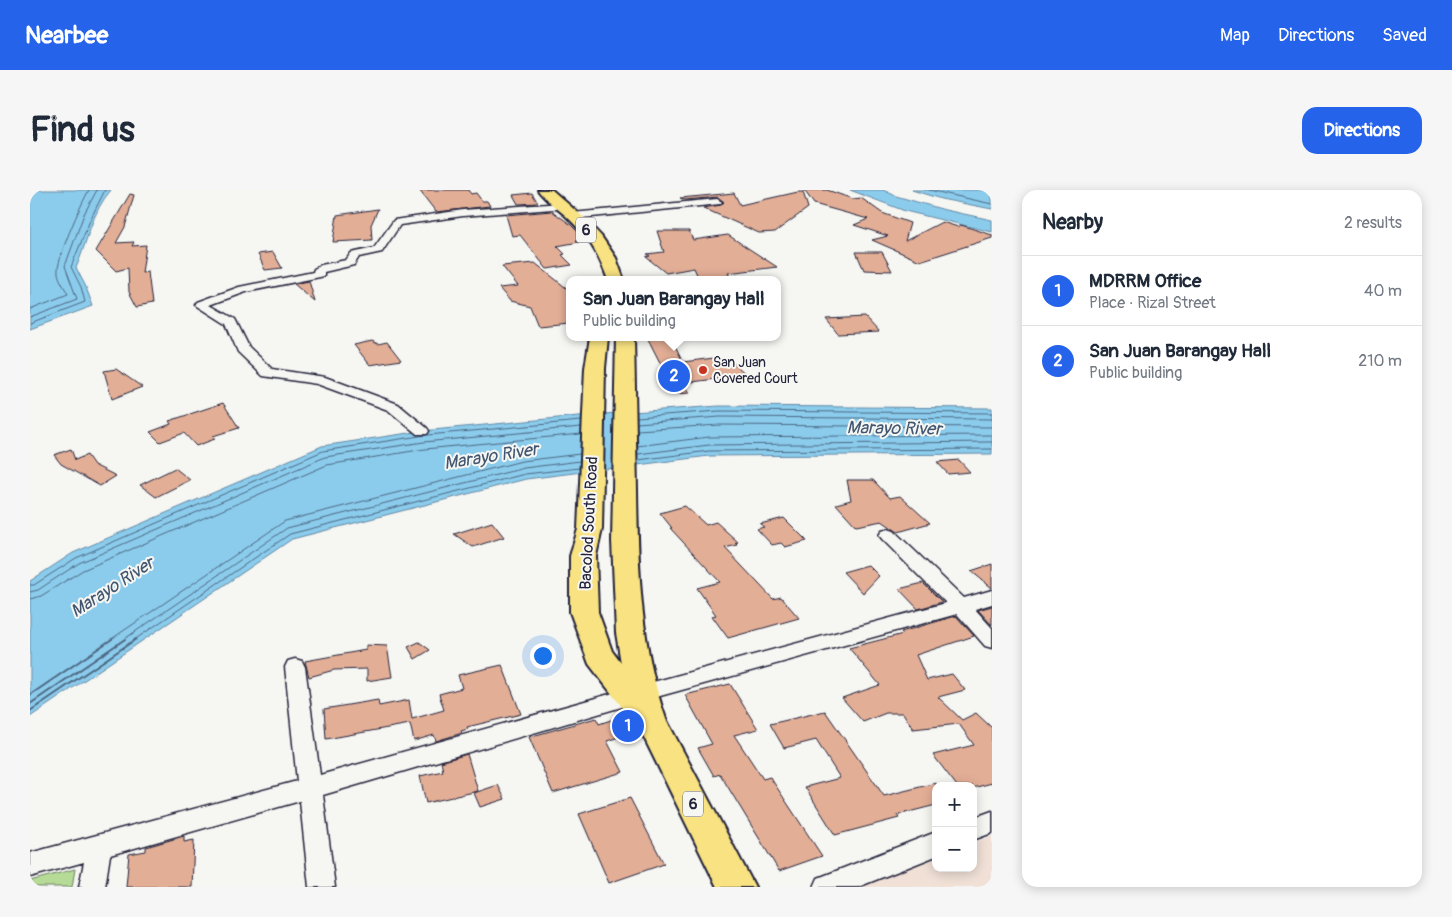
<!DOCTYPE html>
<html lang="en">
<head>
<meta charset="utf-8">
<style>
	body { margin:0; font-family:Pangolin,sans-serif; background:#f6f6f7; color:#1f2937 }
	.controls { position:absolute; right:15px; bottom:15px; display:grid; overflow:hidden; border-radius:10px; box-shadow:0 2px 12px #0003 }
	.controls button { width:45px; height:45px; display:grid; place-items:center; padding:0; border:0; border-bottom:1px solid #e0e1e3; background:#fff; color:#1f2937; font:25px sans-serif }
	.you { position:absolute; left:512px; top:465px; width:18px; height:18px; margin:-12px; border:4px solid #fff; border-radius:50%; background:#1a73e8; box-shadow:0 0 0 8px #1a73e833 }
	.badge { display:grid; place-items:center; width:32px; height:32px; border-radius:50%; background:#2563eb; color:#fff; font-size:16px; font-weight:700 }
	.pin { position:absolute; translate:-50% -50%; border:2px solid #fff; box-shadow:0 1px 5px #0006 }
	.popup { position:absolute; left:536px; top:86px; width:215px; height:65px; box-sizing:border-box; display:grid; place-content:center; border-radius:10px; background:#fff; filter:drop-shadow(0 1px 4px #0005); font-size:16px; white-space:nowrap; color:#747a83 }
	.popup b { font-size:19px; color:#1f2937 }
	.popup::after { content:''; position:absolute; left:50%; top:100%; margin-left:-10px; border:10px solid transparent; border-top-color:#fff }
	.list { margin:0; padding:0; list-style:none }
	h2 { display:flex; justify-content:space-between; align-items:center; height:65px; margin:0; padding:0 20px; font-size:21px }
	h2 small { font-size:16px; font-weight:400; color:#747a83 }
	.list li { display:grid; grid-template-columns:32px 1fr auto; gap:15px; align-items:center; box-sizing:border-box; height:70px; padding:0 20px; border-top:1px solid #e0e1e3 }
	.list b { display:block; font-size:19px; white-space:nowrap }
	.list p { margin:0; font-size:16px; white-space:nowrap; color:#747a83 }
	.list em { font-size:16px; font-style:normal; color:#747a83 }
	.map { position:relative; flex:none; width:962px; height:697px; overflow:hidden; border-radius:15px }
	header { display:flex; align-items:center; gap:30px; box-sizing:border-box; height:70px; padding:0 25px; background:#2563eb; color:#fff }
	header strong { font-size:24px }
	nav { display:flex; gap:28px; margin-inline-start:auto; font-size:18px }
	.intro { display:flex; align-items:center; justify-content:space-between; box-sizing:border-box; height:120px; padding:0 30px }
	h1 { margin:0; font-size:35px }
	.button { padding:12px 22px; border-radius:15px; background:#2563eb; color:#fff; font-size:18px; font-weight:700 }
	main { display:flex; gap:30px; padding:0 30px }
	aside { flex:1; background:#fff; border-radius:15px; box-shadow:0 2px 12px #0003 }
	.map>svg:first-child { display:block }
</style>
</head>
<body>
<header>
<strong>Nearbee</strong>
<nav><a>Map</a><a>Directions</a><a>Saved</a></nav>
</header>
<div class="intro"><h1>Find us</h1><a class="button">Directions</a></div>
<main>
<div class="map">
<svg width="962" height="697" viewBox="0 0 962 697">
	<rect width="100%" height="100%" fill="#f6f6f2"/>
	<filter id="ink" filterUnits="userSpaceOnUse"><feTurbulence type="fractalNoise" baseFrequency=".02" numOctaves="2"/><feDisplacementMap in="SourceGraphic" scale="10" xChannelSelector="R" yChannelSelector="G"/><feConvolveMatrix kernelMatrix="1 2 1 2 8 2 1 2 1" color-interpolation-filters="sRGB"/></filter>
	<g filter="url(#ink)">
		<path fill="#f0e0d6" d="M 962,646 L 962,697 L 829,697 L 906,668 L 906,678 L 943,678 L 943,653 Z"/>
		<path fill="#b6db96" stroke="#6c7e68" d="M 45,679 L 42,697 L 0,697 L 0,691 Z"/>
		<path fill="#8bccec" stroke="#6188a5" d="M 0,0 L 81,0 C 62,21 57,53 46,78 L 55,95 L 63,116 L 0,139 Z
			M 820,0 L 853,0 L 866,6 L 915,20 L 962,30 L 962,42 L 875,21 Z
			M 882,0 L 962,0 L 962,19 L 911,9 Z
			M 689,216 L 962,218 L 962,264 L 679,266 L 496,289 L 262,349 L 0,527 L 0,391 L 43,363 L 292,256 L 392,241 L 559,225 Z"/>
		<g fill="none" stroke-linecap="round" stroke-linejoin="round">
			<path stroke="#4c6682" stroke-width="1" d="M 899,0 L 962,14
				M 0,119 L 38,104 C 35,98 29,90 28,83 C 26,69 51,14 59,0
				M 0,127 L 47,109 L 35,76 L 54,24 L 67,0
				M 0,133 L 55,112 L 51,97 L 41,77 L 61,28 L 75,0
				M 607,227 L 689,221 L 962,223
				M 607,233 L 690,227 L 962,229
				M 607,240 L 690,235 L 962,237
				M 398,245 L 551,231
				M 607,256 L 679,247 L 962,245
				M 608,264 L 679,255 L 962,252
				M 608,270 L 679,261 L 962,259
				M 0,395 L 4,395 L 46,368 L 293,261 L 396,245
				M 0,402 L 8,400 L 49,373 L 295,267 L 394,252 L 551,237
				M 0,409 L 11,406 L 53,380 L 297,275 L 395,259 L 551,244
				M 80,450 L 255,331 L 492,271 L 550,264
				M 93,450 L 257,338 L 494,278 L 550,271
				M 104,450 L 260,344 L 495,284 L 549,278"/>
			<path stroke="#4c6682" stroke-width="2" d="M 0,505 L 82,449
				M 0,514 L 95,449
				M 0,521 L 106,449"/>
		</g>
		<path fill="#e3ae96" stroke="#22223b" d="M 389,0 L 438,0 L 441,4 L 446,3 L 452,11 L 457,11 L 460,16 L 406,22 Z
			M 774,0 L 797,0 L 823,9 L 831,8 L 852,23 L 880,33 L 875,51 L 912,32 L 928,37 L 931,35 L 962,45 L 962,48 L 890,71 L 842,50 L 858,46 L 824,35 L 838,29 L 784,14 Z
			M 768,2 L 773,2 L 778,18 L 745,42 L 729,43 L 673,18 L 691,15 L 694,12 L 688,7 L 655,10 L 650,8 L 704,3 L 710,15 Z
			M 502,3 L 508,13 L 488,14 L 483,5 Z
			M 100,4 L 104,5 L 95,37 L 86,53 L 104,52 L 102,56 L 116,55 L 112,83 L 118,82 L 122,114 L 107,117 L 99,102 L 98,78 L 86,81 L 66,61 Z
			M 348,19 L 341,35 L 342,50 L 303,52 L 307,25 Z
			M 522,21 L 540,34 L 554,48 L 546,50 L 549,52 L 527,56 L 535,64 L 532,65 L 542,75 L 517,79 L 490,45 L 482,46 L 476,25 Z
			M 627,41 L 659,41 L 663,50 L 698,45 L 747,77 L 698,83 L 701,89 L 669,89 L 664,78 L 636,83 L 616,67 L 620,66 L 617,64 L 634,62 Z
			M 243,62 L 252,78 L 235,80 L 228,64 Z
			M 826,62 L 852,62 L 862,81 L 834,80 Z
			M 505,73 L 540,101 L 540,133 L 508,136 L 500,116 L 480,111 L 469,98 L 488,96 L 472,76 Z
			M 279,91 L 285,112 L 264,94 Z
			M 835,127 L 849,142 L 808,144 L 796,129 Z
			M 617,147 L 641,147 L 653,172 L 684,168 L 687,171 L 700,170 L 717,185 L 654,193 L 660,203 L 646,204 Z
			M 342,151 L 348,154 L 357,152 L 371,170 L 340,175 L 324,155 Z
			M 86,179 L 112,197 L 82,209 L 74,181 Z
			M 193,213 L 209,238 L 183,246 L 185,249 L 166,256 L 154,243 L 130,252 L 120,242 L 141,234 L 139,231 Z
			M 41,259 L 45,270 L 57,265 L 64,275 L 86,286 L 70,296 L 31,274 L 24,265 Z
			M 929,270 L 940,282 L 918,284 L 907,272 Z
			M 145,278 L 160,290 L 126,307 L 110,295 Z
			M 817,290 L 843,290 L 860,308 L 870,306 L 900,333 L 868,342 L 852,331 L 826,336 L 806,314 L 821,310 Z
			M 655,316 L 676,335 L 686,332 L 708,352 L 705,353 L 707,355 L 695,358 L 743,409 L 751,407 L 769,428 L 698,448 L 682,426 L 686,425 L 667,398 L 690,392 L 640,338 L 642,338 L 630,323 Z
			M 754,328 L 777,351 L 755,357 L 751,353 L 742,355 L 727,339 L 734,337 L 730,334 Z
			M 462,332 L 474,347 L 443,357 L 424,344 Z
			M 962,374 L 962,398 L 941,381 Z
			M 838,375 L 849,386 L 833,403 L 813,382 Z
			M 893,393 L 912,412 L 888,419 L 869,399 Z
			M 962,416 L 962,435 L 948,420 Z
			M 926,426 L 944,446 L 886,465 L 897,490 L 922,484 L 935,500 L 908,507 L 932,530 L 946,523 L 962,538 L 962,593 L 943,598 L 943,596 L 927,596 L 903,565 L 944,555 L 929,534 L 883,539 L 873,523 L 856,523 L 833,532 L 812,508 L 850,495 L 819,458 L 873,444 L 871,442 Z
			M 389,452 L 400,460 L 385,469 L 378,457 Z
			M 336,455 L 357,456 L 362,487 L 337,491 L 337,479 L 304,480 L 279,487 L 275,471 L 336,460 Z
			M 472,475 L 491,524 L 437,537 L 438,539 L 431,541 L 432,543 L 406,551 L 404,545 L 384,551 L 380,534 L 296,549 L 294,519 L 348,510 L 349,516 L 379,510 L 382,529 L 414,520 L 409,504 L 432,498 L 428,485 Z
			M 700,494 L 728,539 L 704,545 L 733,589 L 740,587 L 792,666 L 749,681 L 690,584 L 684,586 L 668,558 L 682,554 L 655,505 Z
			M 795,521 L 854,606 L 906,593 L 906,615 L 867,625 L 869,628 L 805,645 L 775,597 L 810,588 L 786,550 L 754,558 L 740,534 Z
			M 596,525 L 601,531 L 605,533 L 609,540 L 577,551 L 593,582 L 523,603 L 499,547 L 566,528 L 569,534 Z
			M 437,564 L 448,601 L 396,613 L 390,586 L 413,581 L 411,572 Z
			M 468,595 L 475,609 L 450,617 L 444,603 Z
			M 600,608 L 634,674 L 579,693 L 549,624 Z
			M 154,646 L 154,652 L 164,650 L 162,697 L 96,697 L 99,664 L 116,661 L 116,657 Z"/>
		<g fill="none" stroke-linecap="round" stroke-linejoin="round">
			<g stroke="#22223b" stroke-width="3">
				<path id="minor" d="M 687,9 L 692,12 L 690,14 L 542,29 L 537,26 L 542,23 Z
					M 532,13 L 535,14 L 535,18 L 433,26 L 370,35 L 352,62 L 329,67 L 324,75 L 294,82 L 294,86 L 290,87 L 216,102 L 181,115 L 205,129 L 219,157 L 242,179 L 295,187 L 368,214 L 397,238 L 399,241 L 397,244 L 387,244 L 358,220 L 287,194 L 233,186 L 208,162 L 196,134 L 166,115 L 168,112 L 209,97 L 283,82 L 284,79 L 291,75 L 316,70 L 321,63 L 344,58 L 364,30 L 433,20 Z
					M 858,339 L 864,341 L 934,408 L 962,400 L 962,414 L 945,419 L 962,438 L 962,458 L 955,456 L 927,424 L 612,511 L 293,605 L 305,697 L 279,697 L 270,611 L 80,665 L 75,697 L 49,697 L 54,672 L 0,687 L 0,663 L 267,591 L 255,477 L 258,471 L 265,469 L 272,471 L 275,477 L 290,585 L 612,495 L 916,413 L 852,349 L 849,345 L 852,341 Z
					M 962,621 L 962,643 L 943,650 L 943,628 Z
					M 906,642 L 906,666 L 828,697 L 784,697 L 788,688 Z"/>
			</g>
			<g stroke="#22223b" stroke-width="4">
				<path id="highway" d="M 508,0 L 522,0 L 554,28 L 571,46 L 586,68 L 594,90 L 578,90 C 567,60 559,48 536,26 C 527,18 515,10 508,0 Z
					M 560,147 L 578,147 L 575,178 L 572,339 L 566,366 L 568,422 L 582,461 L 591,473 L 586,443 L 582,351 L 586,147 L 604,147 C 605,198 606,249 607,300 C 608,377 610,455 636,529 L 725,697 L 687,697 L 606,531 L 602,530 L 559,474 L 540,422 L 540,366 L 548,339 L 555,178 Z"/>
			</g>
			<use href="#minor" fill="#f6f6f2" fill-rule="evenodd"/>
			<use href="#highway" fill="#f8e281" fill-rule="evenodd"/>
		</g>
	</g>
	<circle fill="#c8321e" stroke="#f6f6f2" stroke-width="2" cx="673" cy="180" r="5"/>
	<g text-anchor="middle" stroke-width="4" stroke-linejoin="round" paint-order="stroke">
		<g font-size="14" fill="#22223b" stroke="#f6f6f2" text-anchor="start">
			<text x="683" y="177">San Juan<tspan x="683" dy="16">Covered Court</tspan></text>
		</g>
		<g fill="#f6f6f2" stroke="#626272" stroke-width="1">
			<rect x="546" y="27.5" width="20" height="25" rx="4"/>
			<rect x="653" y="601.5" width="20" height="25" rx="4"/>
		</g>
		<g font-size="15" font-weight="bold" fill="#22223b">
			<text x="556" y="45">6</text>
			<text x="663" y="619">6</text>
		</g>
		<g font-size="16" fill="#22223b" stroke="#f6f6f2">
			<text transform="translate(558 333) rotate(-87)" y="6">Bacolod South Road</text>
		</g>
		<g font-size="18" font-style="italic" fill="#425570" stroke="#f6f6f2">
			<text transform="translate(864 238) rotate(1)" y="6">Marayo River</text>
			<text transform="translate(461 266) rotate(-9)" y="6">Marayo River</text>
			<text transform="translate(82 397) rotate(-33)" y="6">Marayo River</text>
		</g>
	</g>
</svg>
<div class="controls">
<button>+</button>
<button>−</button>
</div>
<div class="you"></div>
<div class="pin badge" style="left:598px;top:536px">1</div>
<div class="pin badge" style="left:644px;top:186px">2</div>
<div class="popup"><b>San Juan Barangay Hall</b>Public building</div>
</div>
<aside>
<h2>Nearby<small>2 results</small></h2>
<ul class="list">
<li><span class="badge">1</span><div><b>MDRRM Office</b><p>Place · Rizal Street</p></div><em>40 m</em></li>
<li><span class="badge">2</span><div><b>San Juan Barangay Hall</b><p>Public building</p></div><em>210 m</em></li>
</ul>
</aside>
</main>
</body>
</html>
